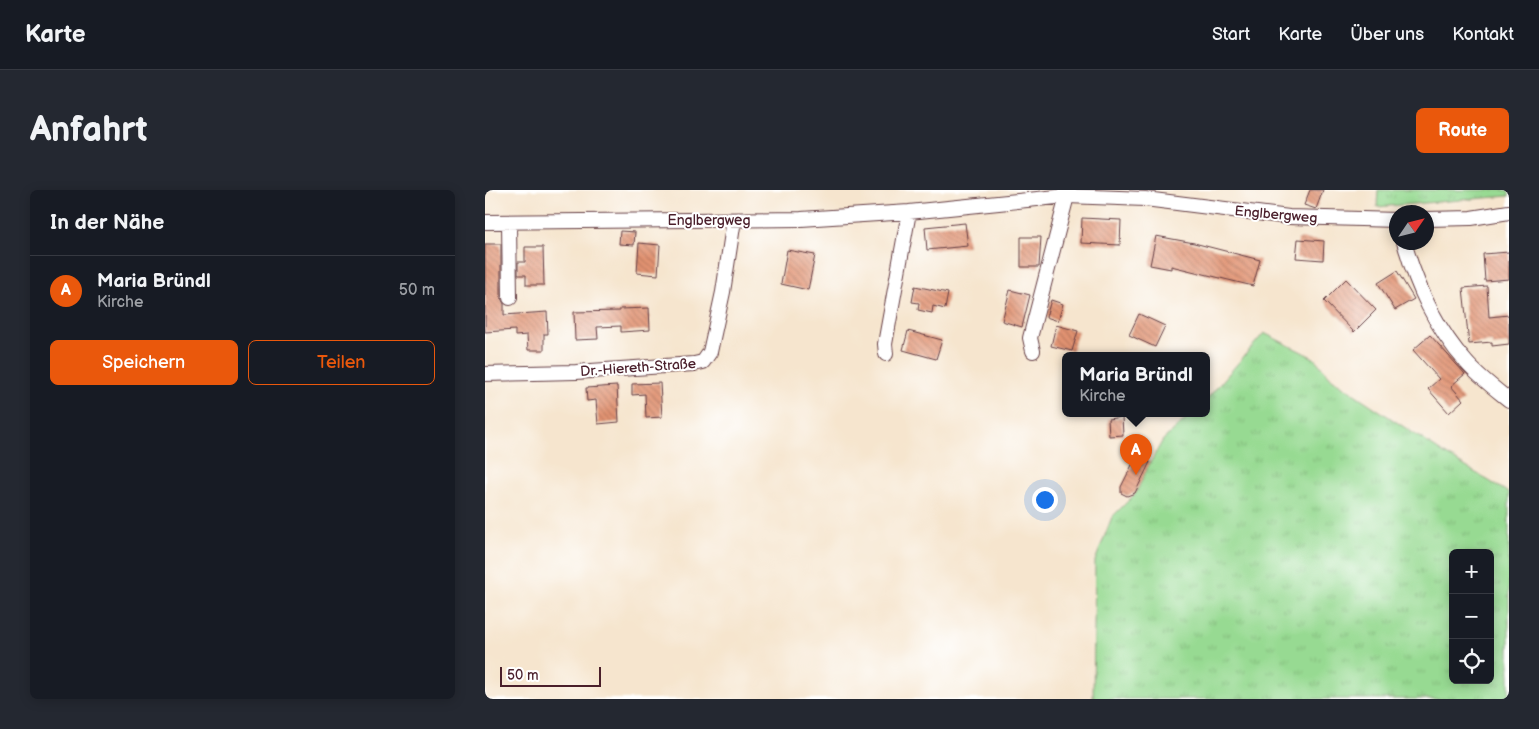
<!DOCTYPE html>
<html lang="de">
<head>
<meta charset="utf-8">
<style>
	body { margin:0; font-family:"Balsamiq Sans",sans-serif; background:#242831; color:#f1f3f6 }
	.controls { position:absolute; right:15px; bottom:15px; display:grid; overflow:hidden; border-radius:8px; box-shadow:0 2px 12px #0003 }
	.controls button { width:45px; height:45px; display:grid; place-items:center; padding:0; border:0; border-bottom:1px solid #363941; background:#171b24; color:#f1f3f6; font:25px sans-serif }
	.compass { position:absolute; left:904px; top:15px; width:45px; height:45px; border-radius:50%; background:#171b24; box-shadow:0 2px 12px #0003; rotate:55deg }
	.scale { position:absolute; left:15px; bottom:12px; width:101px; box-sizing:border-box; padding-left:5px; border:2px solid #4a1f2b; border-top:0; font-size:14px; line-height:18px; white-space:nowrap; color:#4a1f2b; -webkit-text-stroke:4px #fff; paint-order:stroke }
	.you { position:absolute; left:559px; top:309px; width:18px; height:18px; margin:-12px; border:4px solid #fff; border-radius:50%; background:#1a73e8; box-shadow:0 0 0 8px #1a73e833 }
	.badge { display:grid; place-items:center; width:32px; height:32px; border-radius:50%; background:#ea580c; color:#fff; font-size:16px; font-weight:700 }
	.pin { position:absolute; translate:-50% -41px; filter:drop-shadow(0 1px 2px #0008) }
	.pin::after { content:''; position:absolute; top:26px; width:18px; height:15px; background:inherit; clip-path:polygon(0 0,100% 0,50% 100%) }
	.popup { position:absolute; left:577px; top:162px; width:148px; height:65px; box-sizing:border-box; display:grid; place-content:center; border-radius:8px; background:#171b24; filter:drop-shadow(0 1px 4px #0005); font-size:16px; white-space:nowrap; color:#9ea1a6 }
	.popup b { font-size:19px; color:#f1f3f6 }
	.popup::after { content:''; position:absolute; left:50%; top:100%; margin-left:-10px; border:10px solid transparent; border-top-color:#171b24 }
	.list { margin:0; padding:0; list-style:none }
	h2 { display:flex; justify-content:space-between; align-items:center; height:65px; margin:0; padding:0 20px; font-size:21px }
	h2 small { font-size:16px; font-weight:400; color:#9ea1a6 }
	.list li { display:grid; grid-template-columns:32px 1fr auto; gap:15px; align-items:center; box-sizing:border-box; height:70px; padding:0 20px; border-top:1px solid #363941 }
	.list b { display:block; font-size:19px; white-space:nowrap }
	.list p { margin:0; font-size:16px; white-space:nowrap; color:#9ea1a6 }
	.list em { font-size:16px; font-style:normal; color:#9ea1a6 }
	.actions { display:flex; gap:10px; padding:15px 20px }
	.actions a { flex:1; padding:11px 0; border:1px solid #ea580c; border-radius:8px; text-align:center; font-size:18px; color:#ea580c }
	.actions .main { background:#ea580c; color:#fff }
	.icon { flex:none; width:28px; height:28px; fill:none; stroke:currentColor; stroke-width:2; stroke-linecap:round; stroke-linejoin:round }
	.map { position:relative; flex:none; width:1024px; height:509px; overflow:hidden; border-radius:8px }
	header { display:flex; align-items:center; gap:30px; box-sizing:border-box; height:70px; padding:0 25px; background:#171b24; border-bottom:1px solid #363941 }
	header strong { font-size:24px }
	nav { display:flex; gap:28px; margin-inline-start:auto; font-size:18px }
	.intro { display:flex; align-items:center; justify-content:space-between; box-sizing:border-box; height:120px; padding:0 30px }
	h1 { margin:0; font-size:35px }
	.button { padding:12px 22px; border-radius:8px; background:#ea580c; color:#fff; font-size:18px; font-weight:700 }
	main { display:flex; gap:30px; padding:0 30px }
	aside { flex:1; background:#171b24; border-radius:8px; box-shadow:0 2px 12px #0003 }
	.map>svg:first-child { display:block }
</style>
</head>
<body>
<header>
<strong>Karte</strong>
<nav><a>Start</a><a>Karte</a><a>Über uns</a><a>Kontakt</a></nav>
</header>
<div class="intro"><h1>Anfahrt</h1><a class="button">Route</a></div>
<main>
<aside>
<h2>In der Nähe<small></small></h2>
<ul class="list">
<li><span class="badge">A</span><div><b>Maria Bründl</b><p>Kirche</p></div><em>50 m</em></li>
</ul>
<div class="actions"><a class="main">Speichern</a><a>Teilen</a></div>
</aside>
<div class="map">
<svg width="1024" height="509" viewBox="0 0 1024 509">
	<defs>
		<pattern id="grass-tufts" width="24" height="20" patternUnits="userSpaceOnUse" patternTransform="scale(1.25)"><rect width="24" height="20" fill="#97da92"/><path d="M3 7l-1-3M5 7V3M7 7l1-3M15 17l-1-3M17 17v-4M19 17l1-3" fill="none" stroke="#84bb7e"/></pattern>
		<pattern id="building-back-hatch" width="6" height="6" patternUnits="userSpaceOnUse" patternTransform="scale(1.25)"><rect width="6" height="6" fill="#e19271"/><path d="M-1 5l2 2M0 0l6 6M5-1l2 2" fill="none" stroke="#b8775d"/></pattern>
	</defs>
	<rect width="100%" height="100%" fill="#fff"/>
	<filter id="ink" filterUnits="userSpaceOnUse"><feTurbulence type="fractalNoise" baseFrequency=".02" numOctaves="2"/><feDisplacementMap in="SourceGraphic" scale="10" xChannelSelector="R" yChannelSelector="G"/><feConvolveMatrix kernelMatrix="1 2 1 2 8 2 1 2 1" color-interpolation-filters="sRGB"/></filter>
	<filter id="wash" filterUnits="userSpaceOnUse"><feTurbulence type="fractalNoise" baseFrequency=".0096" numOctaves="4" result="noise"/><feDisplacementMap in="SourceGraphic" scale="20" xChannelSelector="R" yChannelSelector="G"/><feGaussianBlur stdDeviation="1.12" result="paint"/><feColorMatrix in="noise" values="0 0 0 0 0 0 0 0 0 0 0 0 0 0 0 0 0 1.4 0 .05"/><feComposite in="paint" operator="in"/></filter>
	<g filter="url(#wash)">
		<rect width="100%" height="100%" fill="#f6e5ce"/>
		<path fill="url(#grass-tufts)" stroke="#707c5e" fill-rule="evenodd" d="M 893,0 L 1024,0 L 1024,6 L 892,17 Z
			M 779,143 L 829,168 L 847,189 L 958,263 L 1024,303 L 1024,509 L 608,509 L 610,371 L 627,327 L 651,303 L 665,273 L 678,250 L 706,224 L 721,224 L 721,210 ZM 968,363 L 1005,363 L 1005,490 L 968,490 Z"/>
		<g id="blocks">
			<path fill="url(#building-back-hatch)" d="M 825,0 L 838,0 L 831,19 L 819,15 Z
				M 597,28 L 636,30 L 635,55 L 596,53 Z
				M 480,33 L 483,56 L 442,60 L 440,37 Z
				M 135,41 L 150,42 L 149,55 L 134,54 Z
				M 671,46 L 709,53 L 775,70 L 768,96 L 686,76 L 686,79 L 665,75 Z
				M 536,47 L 556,47 L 554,77 L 536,77 Z
				M 813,49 L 839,51 L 838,70 L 811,68 Z
				M 154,53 L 175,55 L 173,85 L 152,83 Z
				M 0,54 L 16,54 L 16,108 L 19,114 L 19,125 L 62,122 L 63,144 L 59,144 L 59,160 L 43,160 L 42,145 L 30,146 L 30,140 L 0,142 Z
				M 40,57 L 58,57 L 59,95 L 41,95 L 41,85 L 33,85 L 33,72 L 40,72 Z
				M 302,60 L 330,65 L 323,100 L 296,94 Z
				M 1024,62 L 1024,89 L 1000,91 L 998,64 Z
				M 912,81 L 929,109 L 910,120 L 893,93 Z
				M 861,89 L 891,120 L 869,142 L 839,111 Z
				M 430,96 L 463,103 L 460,119 L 448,116 L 447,123 L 433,120 L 434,113 L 427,112 Z
				M 1002,96 L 1004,127 L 1024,125 L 1024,154 L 1007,156 L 1007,152 L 984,154 L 978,98 Z
				M 525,100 L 545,105 L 537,137 L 517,131 Z
				M 566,110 L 578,114 L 573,131 L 561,127 Z
				M 164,118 L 165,140 L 136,142 L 136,136 L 112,137 L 113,149 L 90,150 L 89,122 L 135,121 L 135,119 Z
				M 654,124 L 680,136 L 670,157 L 644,145 Z
				M 571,135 L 593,141 L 587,161 L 566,156 Z
				M 423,141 L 457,150 L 451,169 L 418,160 Z
				M 945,145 L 980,184 L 966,196 L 978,210 L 964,223 L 943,199 L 954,189 L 928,160 Z
				M 175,193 L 177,227 L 161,228 L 160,204 L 147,205 L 147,194 Z
				M 132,196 L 134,232 L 113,234 L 111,210 L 102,211 L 101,198 Z
				M 637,227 L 638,245 L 624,246 L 623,229 Z
				M 652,265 L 665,272 L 650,303 L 642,306 L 636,303 L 636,297 Z"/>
		</g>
	</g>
	<g filter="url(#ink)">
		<use href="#blocks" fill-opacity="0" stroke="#643d43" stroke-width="1"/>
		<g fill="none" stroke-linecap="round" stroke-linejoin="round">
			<g stroke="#643d43" stroke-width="16">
				<path id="minor" d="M 942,29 L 986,28 L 1024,22
					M 0,32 L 316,29 L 424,22 L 582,6 L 660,9 L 804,27 L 912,30
					M 24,32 L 25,108
					M 919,52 C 932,97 950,137 981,172 C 993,186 1009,198 1024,210
					M 548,161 L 545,148 L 582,6
					M 401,164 L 400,154 L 424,22
					M 0,184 L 91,182 L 209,174 L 218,172 L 225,162 L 238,102 L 249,30"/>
			</g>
			<use href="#minor" stroke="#fff" stroke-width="14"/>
		</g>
	</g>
	<g text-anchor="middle" stroke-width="4" stroke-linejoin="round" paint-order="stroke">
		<g font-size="14" fill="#4a1f2b" stroke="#fff">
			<text transform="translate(791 24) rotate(5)" y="5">Englbergweg</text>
			<text x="224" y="35">Englbergweg</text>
			<text transform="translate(153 177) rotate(-4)" y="5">Dr.-Hiereth-Straße</text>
		</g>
	</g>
</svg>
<div class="controls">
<button>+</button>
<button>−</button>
<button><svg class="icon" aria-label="locate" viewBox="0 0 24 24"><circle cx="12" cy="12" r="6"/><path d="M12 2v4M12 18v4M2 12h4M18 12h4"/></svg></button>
</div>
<svg class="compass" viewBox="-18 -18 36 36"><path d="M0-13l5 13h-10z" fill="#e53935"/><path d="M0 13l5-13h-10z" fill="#9ea1a6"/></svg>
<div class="scale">50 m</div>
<div class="you"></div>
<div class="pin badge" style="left:651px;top:285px">A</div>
<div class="popup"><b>Maria Bründl</b>Kirche</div>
</div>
</main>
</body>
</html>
